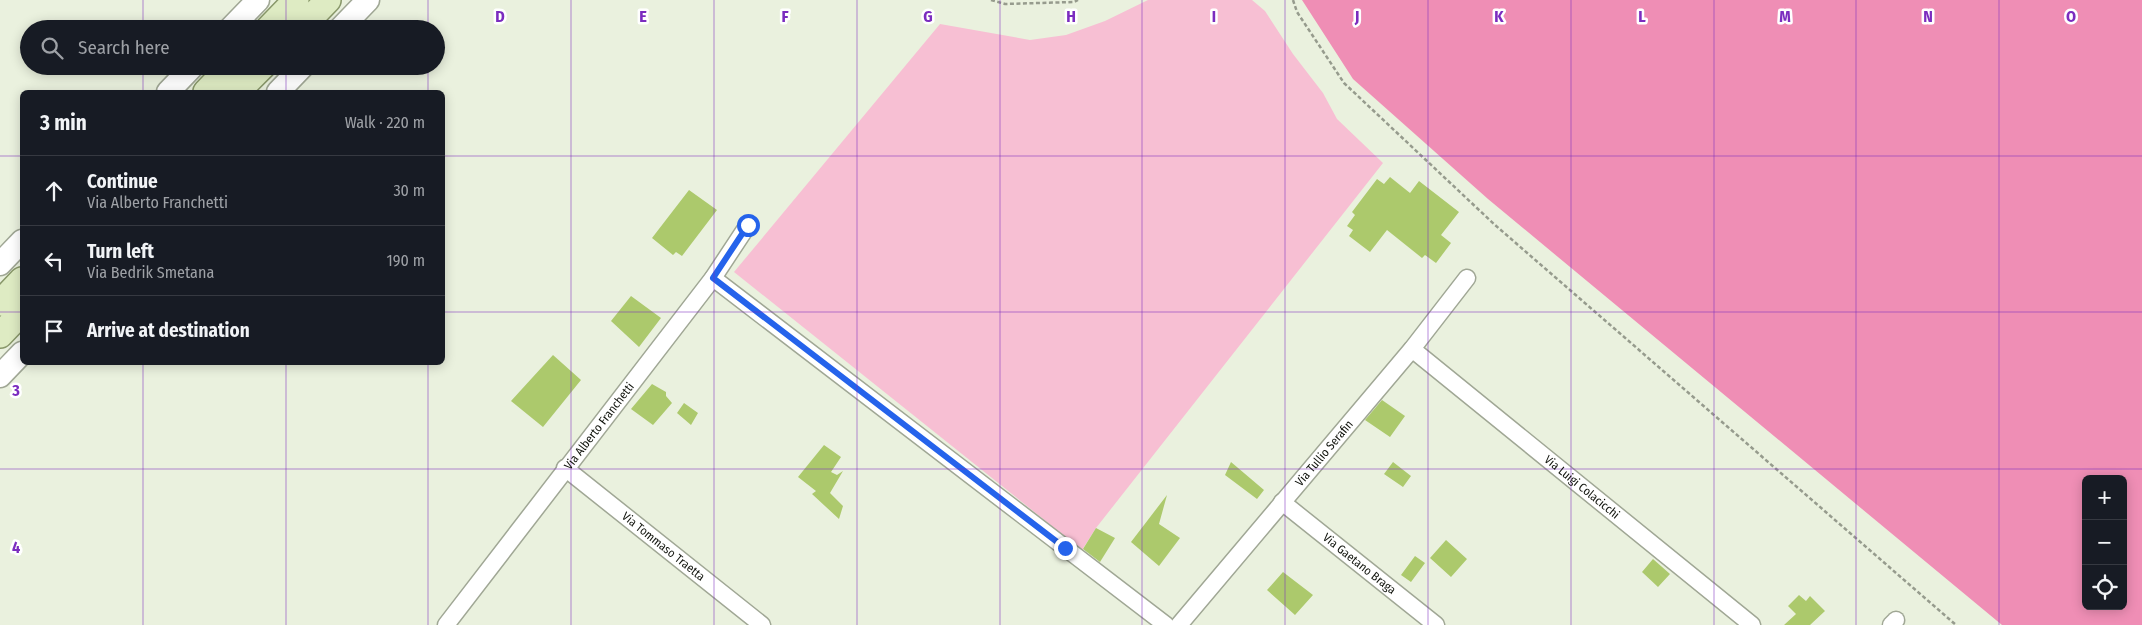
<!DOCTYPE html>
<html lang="en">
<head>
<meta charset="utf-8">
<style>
	body { margin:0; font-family:"Fira Sans Condensed",sans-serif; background:#242831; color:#f1f3f6 }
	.controls { position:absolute; right:15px; bottom:15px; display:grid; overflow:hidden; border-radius:8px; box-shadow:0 2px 12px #0003 }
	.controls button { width:45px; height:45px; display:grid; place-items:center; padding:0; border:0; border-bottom:1px solid #363941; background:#171b24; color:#f1f3f6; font:25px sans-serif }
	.stop { position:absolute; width:15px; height:15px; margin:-11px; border:4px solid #2563eb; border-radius:50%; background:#fff }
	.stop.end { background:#2563eb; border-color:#fff; box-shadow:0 1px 5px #0008 }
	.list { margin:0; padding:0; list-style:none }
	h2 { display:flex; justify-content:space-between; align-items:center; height:65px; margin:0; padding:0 20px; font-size:21px }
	h2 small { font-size:16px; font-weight:400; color:#9ea1a6 }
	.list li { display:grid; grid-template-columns:32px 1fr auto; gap:15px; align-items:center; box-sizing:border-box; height:70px; padding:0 20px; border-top:1px solid #363941 }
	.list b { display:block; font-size:19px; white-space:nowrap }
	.list p { margin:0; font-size:16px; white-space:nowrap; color:#9ea1a6 }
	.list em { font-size:16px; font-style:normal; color:#9ea1a6 }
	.icon { flex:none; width:28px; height:28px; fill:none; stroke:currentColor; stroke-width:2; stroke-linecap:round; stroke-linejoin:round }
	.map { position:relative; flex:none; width:2142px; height:625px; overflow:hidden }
	.search { position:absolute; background:#171b24; box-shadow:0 2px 12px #0003; left:20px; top:20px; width:425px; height:55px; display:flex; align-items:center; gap:12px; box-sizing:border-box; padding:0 18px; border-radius:28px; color:#9ea1a6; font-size:19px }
	.panel { position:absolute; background:#171b24; box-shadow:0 2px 12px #0003; left:20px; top:90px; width:425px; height:275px; border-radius:8px }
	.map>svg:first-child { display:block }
</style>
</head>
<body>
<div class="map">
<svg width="2142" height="625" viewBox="0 0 2142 625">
	<rect width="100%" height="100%" fill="#eaf1de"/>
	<path fill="#f7bfd3" d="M 1148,0 L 1252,0 L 1265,11 L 1293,54 L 1323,93 L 1337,119 L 1383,163 L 1096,528 L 1082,550 L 734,272 L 940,24 L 1030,40 L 1066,35 L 1105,21 Z"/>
	<path fill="#ef8eb5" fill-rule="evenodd" d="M 1302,0 L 2142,0 L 2142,625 L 2002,625 L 1488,199 L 1353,79 ZM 2086,479 L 2123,479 L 2123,606 L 2086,606 Z"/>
	<path fill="#acc96c" d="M 1390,177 L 1410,193 L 1419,181 L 1459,212 L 1441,235 L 1451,243 L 1436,263 L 1425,255 L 1422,258 L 1387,230 L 1370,252 L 1349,236 L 1353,230 L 1347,226 L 1355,215 L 1352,212 L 1377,179 L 1384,184 Z
		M 689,190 L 717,210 L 682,256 L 676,252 L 673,255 L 652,238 Z
		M 631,296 L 661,318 L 639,347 L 611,321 Z
		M 553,355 L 581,380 L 543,427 L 511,401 Z
		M 652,384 L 666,392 L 666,396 L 672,403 L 653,425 L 631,409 Z
		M 1382,400 L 1405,416 L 1390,437 L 1365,420 Z
		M 684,403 L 698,413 L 691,425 L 677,413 Z
		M 824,445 L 841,457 L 831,472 L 837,475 L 843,471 L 830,493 L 843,506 L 839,519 L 812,494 L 816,491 L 798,477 Z
		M 1231,462 L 1264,490 L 1257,499 L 1225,475 Z
		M 1393,462 L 1411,476 L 1403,487 L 1384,474 Z
		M 1167,495 L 1159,524 L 1180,538 L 1159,566 L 1131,542 Z
		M 1096,528 L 1115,538 L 1100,562 L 1083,549 Z
		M 1446,540 L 1467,559 L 1451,577 L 1430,558 Z
		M 1415,556 L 1425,563 L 1411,582 L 1401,575 Z
		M 1653,559 L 1670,574 L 1658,587 L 1642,572 Z
		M 1283,572 L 1313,595 L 1295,615 L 1267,590 Z
		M 1799,595 L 1806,601 L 1810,596 L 1825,611 L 1810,625 L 1784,625 L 1796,614 L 1788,606 Z"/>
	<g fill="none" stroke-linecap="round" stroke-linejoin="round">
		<g stroke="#a0a795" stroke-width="19">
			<g id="street">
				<path d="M 713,278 L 1166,625"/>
				<path id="s1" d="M 1412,349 L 1752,625"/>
				<path id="s2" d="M 565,468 L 762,625"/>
				<path id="s3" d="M 1282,502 L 1436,625"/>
				<path id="s4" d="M 446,625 L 713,278 L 748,225"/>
				<path id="s5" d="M 1179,625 L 1412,349 L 1467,278"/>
				<path d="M 1891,625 L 1896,620"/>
			</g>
		</g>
		<g stroke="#a0a795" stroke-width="25">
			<path id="secondary" d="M 230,29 L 258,0
				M 340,29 L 368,0
				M 168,92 L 193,66
				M 278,92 L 303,66
				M 0,264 L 22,241
				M 0,376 L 22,353"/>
		</g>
		<g stroke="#889769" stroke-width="28">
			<path id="primary" d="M 268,29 L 296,0
				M 300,29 L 328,0
				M 206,92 L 231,66
				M 237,92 L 263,66
				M 0,303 L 22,280
				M 0,335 L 22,312"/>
		</g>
		<path stroke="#969b8d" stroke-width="2.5" stroke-dasharray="4 2.5" stroke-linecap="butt" d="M 991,0 L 1005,4 L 1074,2 L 1078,0
			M 1293,0 L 1297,12 L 1344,83 L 1495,225 L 1956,625"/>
		<use href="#street" stroke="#fff" stroke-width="16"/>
		<use href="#secondary" stroke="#fff" stroke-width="22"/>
		<use href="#primary" stroke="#deebc3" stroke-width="25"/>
	</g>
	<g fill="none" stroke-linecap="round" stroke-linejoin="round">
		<path stroke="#2563eb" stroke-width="6" d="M 748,225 L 713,278 L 1065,548"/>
	</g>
	<path fill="none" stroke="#7b2cbf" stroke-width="1" stroke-opacity="0.55" d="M 143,0 L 143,29M 286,0 L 286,29M 428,0 L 428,29M 571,0 L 571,625M 714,0 L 714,625M 857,0 L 857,625M 1000,0 L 1000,625M 1142,0 L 1142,625M 1285,0 L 1285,625M 1428,0 L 1428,625M 1571,0 L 1571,625M 1714,0 L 1714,625M 1856,0 L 1856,625M 1999,0 L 1999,625M 143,66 L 143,92M 286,66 L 286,92M 428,66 L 428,92M 0,156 L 22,156M 442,156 L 2142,156M 0,312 L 22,312M 442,312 L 2142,312M 143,362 L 143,625M 286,362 L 286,625M 428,362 L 428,625M 0,469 L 2142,469"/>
	<g text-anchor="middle" stroke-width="5" stroke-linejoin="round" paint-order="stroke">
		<g font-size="12" fill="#10130c" stroke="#fff">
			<text dy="4" stroke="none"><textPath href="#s4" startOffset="251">Via Alberto Franchetti</textPath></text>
			<text dy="4" stroke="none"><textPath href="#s5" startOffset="225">Via Tullio Serafin</textPath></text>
			<text dy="4" stroke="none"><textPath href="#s1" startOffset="219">Via Luigi Colacicchi</textPath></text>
			<text dy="4" stroke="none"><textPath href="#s2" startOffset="126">Via Tommaso Traetta</textPath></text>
			<text dy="4" stroke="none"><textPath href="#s3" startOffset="99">Via Gaetano Braga</textPath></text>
		</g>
	</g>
	<g font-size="16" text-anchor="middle" font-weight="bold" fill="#7b2cbf" stroke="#fff" stroke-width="5" stroke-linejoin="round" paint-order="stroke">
		<text x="500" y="22">D</text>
		<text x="643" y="22">E</text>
		<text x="785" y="22">F</text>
		<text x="928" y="22">G</text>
		<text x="1071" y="22">H</text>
		<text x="1214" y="22">I</text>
		<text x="1357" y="22">J</text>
		<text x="1499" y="22">K</text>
		<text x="1642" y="22">L</text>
		<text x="1785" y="22">M</text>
		<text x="1928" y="22">N</text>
		<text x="2071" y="22">O</text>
		<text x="16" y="396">3</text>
		<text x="16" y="553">4</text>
	</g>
</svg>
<div class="controls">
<button>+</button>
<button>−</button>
<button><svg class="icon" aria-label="locate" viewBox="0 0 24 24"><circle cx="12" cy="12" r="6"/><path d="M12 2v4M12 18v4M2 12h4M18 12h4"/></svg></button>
</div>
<div class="stop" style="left:748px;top:225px"></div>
<div class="stop end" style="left:1065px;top:548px"></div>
<div class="search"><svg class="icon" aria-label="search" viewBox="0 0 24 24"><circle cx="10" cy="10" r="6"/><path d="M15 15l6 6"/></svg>Search here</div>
<section class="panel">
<h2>3 min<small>Walk · 220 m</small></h2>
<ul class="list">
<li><svg class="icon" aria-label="ahead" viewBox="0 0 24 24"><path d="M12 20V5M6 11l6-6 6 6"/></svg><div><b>Continue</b><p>Via Alberto Franchetti</p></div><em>30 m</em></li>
<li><svg class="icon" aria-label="left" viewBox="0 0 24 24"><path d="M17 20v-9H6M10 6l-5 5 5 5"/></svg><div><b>Turn left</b><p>Via Bedrik Smetana</p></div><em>190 m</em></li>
<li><svg class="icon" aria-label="arrive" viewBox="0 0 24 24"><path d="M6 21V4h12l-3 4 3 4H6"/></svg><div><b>Arrive at destination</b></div></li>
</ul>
</section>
</div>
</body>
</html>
